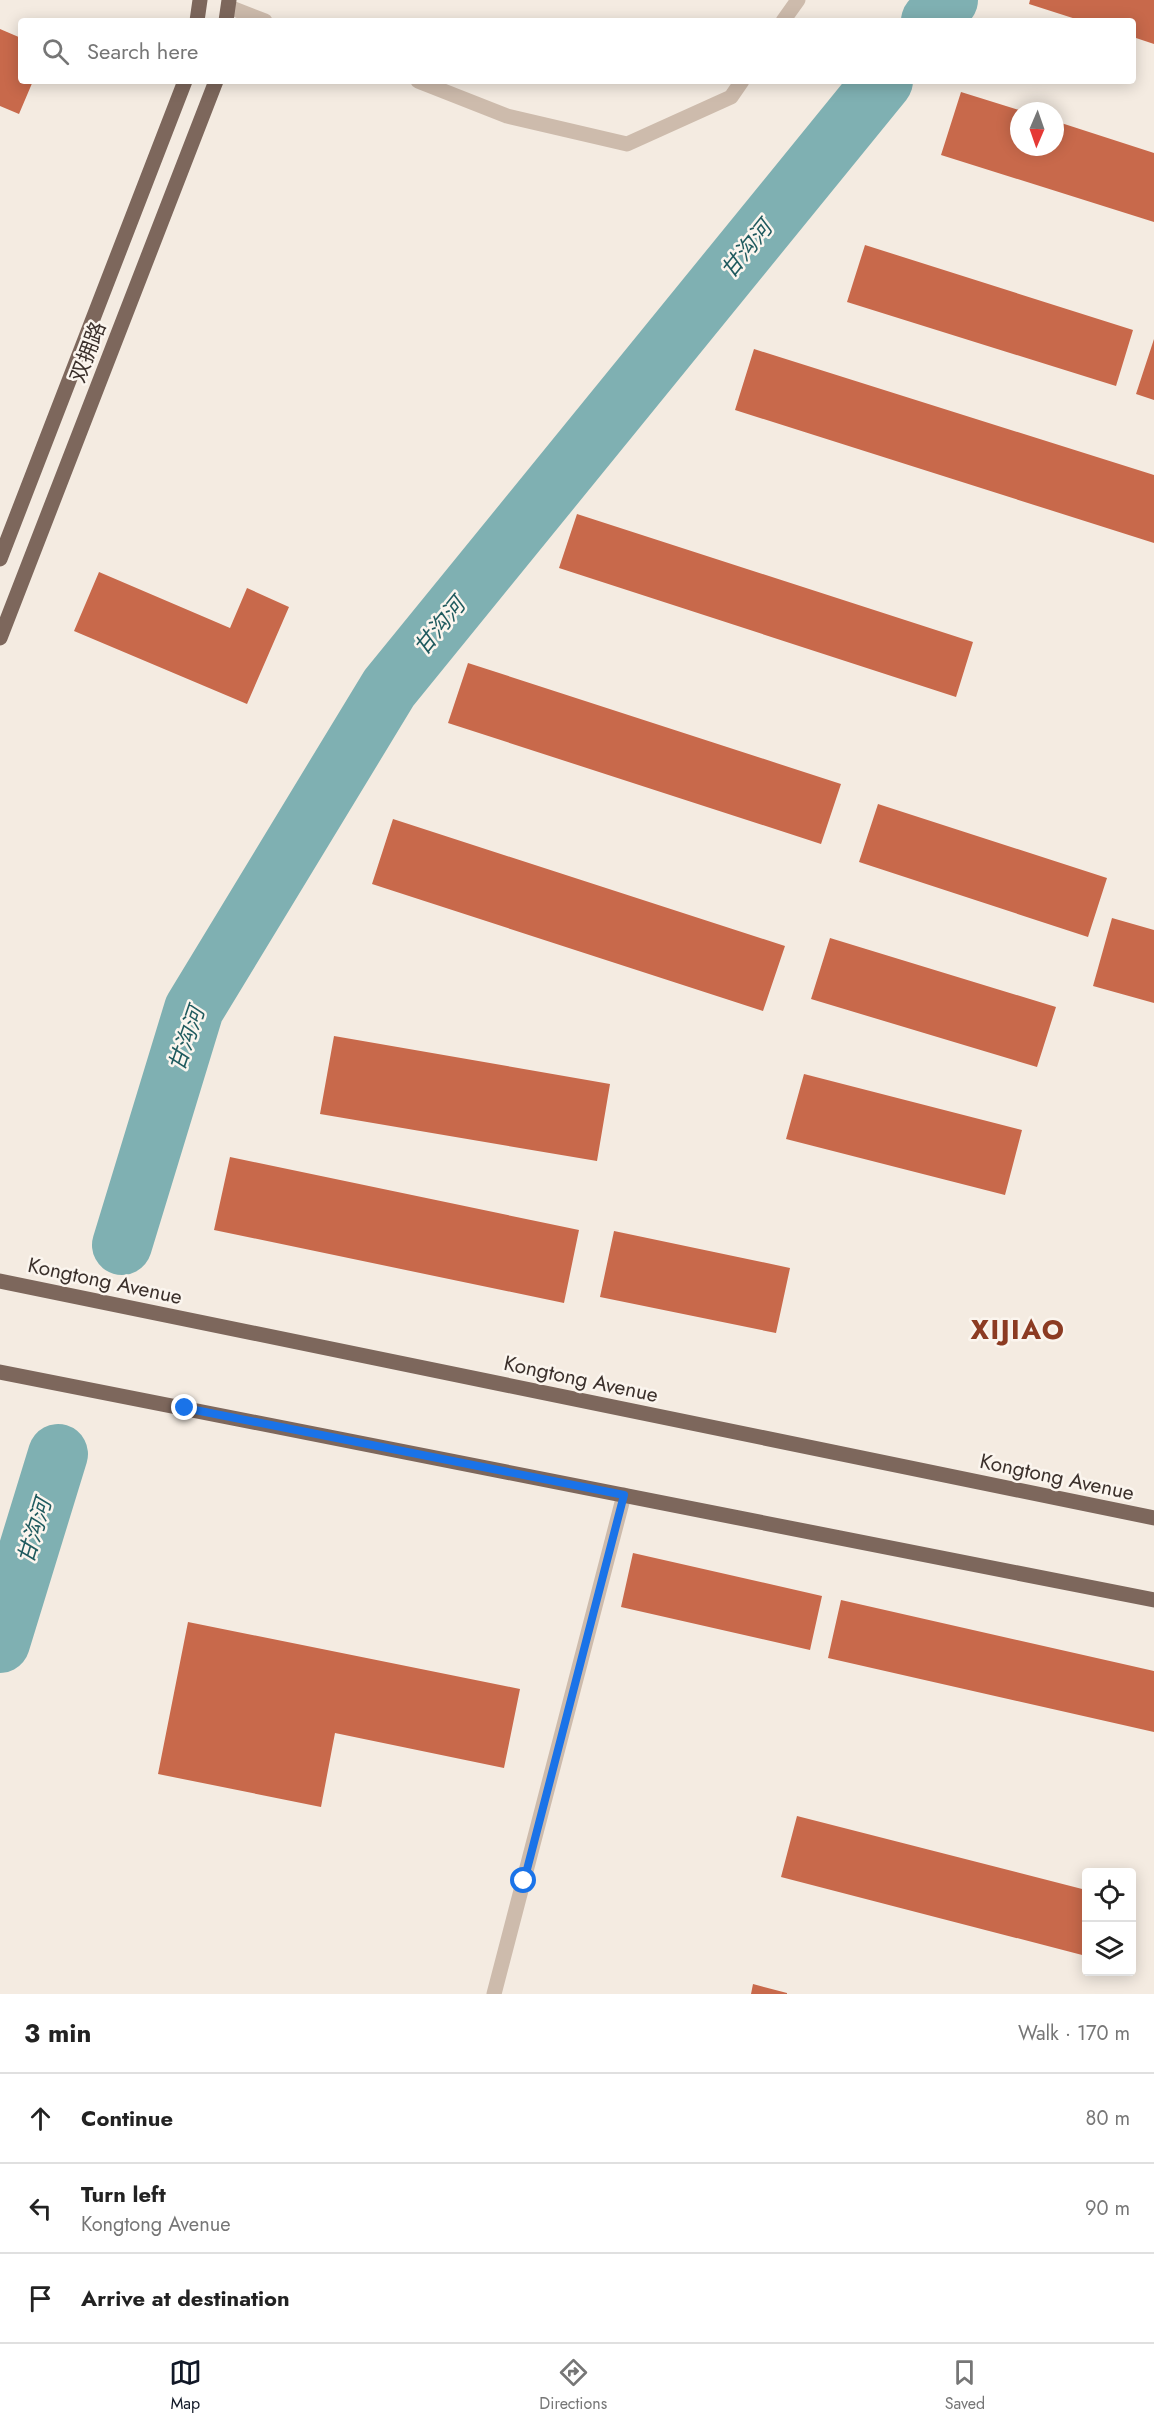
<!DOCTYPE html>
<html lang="en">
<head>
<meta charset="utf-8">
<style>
	body { margin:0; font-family:Jost,"Noto Sans SC",sans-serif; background:#f2f2f2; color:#222 }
	.controls { position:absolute; right:18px; bottom:18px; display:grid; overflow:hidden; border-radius:6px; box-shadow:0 3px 15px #0003 }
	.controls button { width:54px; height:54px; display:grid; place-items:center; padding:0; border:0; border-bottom:2px solid #e0e0e0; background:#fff; color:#222; font:30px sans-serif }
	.compass { position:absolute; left:1010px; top:102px; width:54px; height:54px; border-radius:50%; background:#fff; box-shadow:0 3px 15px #0003; rotate:182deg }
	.stop { position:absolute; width:18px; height:18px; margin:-14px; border:4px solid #1a73e8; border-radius:50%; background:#fff }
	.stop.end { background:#1a73e8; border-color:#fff; box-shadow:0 2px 6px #0008 }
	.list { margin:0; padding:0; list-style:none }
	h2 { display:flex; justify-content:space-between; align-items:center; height:78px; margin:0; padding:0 24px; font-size:26px }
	h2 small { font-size:20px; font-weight:400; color:#767676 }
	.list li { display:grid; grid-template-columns:39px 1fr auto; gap:18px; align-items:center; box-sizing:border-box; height:90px; padding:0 24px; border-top:2px solid #e0e0e0 }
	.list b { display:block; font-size:22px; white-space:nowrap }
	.list p { margin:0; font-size:20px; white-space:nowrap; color:#767676 }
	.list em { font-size:20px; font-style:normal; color:#767676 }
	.icon { flex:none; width:33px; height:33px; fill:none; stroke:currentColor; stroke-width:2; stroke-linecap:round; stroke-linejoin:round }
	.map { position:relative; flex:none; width:1154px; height:1994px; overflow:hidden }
	.search { position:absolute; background:#fff; box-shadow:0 3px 15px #0003; left:18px; right:18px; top:18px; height:66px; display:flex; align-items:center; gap:15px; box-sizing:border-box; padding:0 21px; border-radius:6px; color:#767676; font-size:22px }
	.sheet { height:348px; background:#fff }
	nav { display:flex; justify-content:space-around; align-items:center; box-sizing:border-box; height:84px; border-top:2px solid #e0e0e0; background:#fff; font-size:16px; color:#767676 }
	nav a { display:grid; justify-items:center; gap:3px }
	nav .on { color:#111827 }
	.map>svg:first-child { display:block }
</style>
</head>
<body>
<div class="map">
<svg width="1154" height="1994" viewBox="0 0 1154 1994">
	<rect width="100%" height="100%" fill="#f4ebe1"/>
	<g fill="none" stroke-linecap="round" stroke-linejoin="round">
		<path stroke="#7fb0b2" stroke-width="60" d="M 931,21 L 948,0
			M 122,1245 L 194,1009 L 389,688 L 883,81
			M 0,1643 L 58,1454"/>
	</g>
	<path fill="#c8694b" d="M 1030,0 L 1154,0 L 1154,44 L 1133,37 L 1133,21 L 1082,21 L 1029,4 Z
		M 0,29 L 21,38 L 21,81 L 33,81 L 19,114 L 0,106 Z
		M 961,92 L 1019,110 L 1019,147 L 1055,147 L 1055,121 L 1154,153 L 1154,222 L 941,155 Z
		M 865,245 L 1133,330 L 1116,386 L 847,302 Z
		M 1154,339 L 1154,400 L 1136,394 Z
		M 754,349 L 1154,475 L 1154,543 L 735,410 Z
		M 577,514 L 973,642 L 956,697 L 559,568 Z
		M 99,572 L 230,628 L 247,588 L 289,607 L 247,704 L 74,631 Z
		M 468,663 L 841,784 L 821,844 L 448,723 Z
		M 878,804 L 1107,878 L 1088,937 L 859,862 Z
		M 393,819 L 785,946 L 763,1011 L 372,884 Z
		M 1112,918 L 1154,930 L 1154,1003 L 1093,986 Z
		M 830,938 L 1056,1007 L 1037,1067 L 811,999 Z
		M 334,1036 L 610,1084 L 597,1161 L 320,1114 Z
		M 804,1074 L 1022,1130 L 1005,1195 L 786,1139 Z
		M 230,1157 L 579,1230 L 564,1303 L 214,1230 Z
		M 614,1231 L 790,1268 L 776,1333 L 600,1297 Z
		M 633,1553 L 822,1596 L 810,1650 L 621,1607 Z
		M 841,1600 L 1154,1671 L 1154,1732 L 828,1658 Z
		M 188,1622 L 520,1689 L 504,1768 L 335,1733 L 321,1807 L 158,1774 Z
		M 797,1816 L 1086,1890 L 1086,1956 L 781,1877 Z
		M 753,1984 L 787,1993 L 787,1994 L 751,1994 Z"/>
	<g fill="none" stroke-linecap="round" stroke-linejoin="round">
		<path stroke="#cdbbac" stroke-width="15" d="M 229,7 L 265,21
			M 783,21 L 798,0
			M 418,81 L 507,116 L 627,144 L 731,97 L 742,81
			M 494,1994 L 624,1495"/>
		<path stroke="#7d675c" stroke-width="15" d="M 197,21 L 200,0
			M 226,21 L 229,0
			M 0,559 L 185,81
			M 0,638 L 216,81
			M 0,1281 L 1154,1518
			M 0,1372 L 1154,1600"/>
	</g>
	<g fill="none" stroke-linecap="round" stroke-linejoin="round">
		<path stroke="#1a73e8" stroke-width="8" d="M 185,1408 L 624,1495 L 524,1881"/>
	</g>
	<g text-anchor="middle" stroke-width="5" stroke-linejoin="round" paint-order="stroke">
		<g font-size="21" fill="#3b302b" stroke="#fbf5ee">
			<text transform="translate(88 352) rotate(-69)" y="7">双拥路</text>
			<text transform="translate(105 1281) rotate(12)" y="7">Kongtong Avenue</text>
			<text transform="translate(581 1379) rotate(12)" y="7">Kongtong Avenue</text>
			<text transform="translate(1057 1477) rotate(12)" y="7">Kongtong Avenue</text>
		</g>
		<g font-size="22" font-style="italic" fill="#1f5a5e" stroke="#fbf5ee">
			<text transform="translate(746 249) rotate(-51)" y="8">甘沟河</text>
			<text transform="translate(439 626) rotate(-51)" y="8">甘沟河</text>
			<text transform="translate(186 1039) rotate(-71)" y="8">甘沟河</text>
			<text transform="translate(34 1531) rotate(-73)" y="8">甘沟河</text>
		</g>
		<g font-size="27" font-weight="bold" letter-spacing="1.5" fill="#8c3b22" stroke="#fbf5ee">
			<text x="1018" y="1339">XIJIAO</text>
		</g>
	</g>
</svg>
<div class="controls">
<button><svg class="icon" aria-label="locate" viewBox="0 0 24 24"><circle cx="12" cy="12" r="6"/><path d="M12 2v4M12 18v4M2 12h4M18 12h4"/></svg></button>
<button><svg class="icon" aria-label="layers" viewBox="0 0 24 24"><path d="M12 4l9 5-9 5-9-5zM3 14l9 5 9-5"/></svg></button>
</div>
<svg class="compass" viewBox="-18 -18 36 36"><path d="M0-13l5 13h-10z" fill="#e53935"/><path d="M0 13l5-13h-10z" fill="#767676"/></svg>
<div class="stop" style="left:524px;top:1881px"></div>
<div class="stop end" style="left:185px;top:1408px"></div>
<div class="search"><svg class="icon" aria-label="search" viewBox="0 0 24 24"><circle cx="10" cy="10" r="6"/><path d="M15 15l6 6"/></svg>Search here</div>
</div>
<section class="sheet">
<h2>3 min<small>Walk · 170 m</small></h2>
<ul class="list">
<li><svg class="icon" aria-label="ahead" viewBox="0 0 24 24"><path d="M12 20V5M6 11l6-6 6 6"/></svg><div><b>Continue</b></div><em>80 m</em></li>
<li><svg class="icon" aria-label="left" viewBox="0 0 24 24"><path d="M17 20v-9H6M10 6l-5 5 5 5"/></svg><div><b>Turn left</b><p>Kongtong Avenue</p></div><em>90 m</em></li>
<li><svg class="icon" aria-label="arrive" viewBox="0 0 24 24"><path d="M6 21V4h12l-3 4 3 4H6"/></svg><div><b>Arrive at destination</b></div></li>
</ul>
</section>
<nav>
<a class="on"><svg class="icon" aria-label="map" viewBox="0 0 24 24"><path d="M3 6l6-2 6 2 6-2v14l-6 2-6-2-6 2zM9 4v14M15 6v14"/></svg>Map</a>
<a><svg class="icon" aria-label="directions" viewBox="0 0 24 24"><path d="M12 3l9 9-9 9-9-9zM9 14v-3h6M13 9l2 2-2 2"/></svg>Directions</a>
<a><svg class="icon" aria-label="saved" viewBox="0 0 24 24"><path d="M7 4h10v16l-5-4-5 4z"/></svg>Saved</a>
</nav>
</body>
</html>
